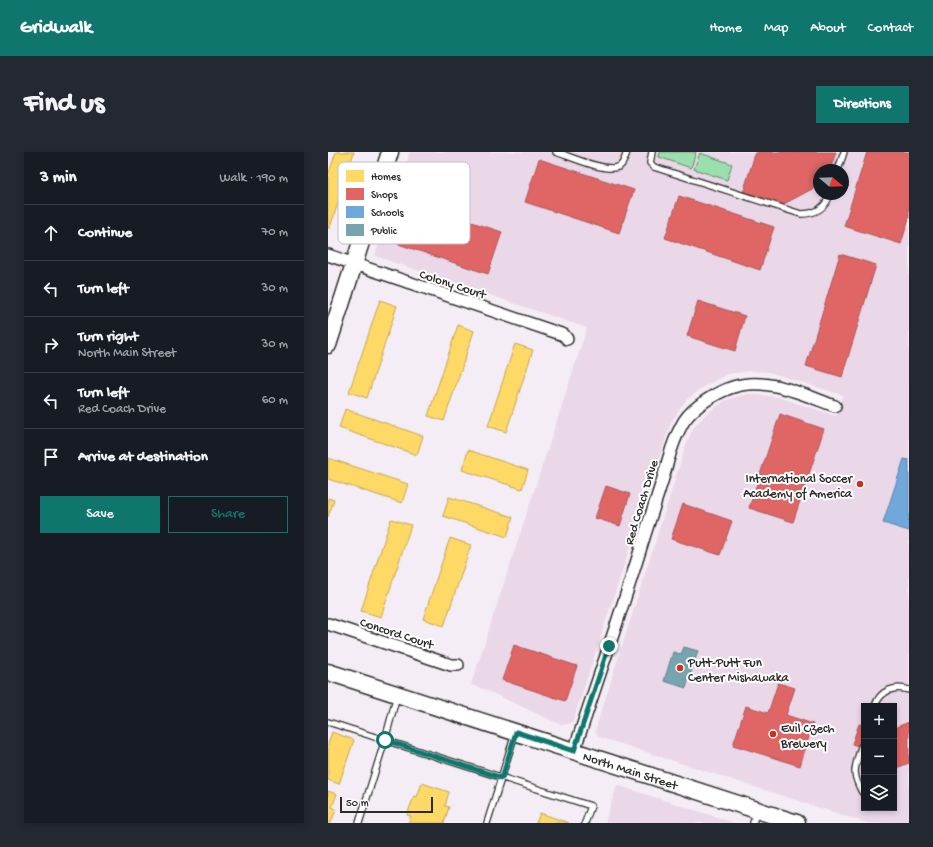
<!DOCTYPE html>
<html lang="en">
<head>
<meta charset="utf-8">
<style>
	body { margin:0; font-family:"Gochi Hand",sans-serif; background:#242831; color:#f1f3f6 }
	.controls { position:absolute; right:12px; bottom:12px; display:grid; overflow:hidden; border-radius:0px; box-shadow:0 2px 6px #0003 }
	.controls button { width:36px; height:36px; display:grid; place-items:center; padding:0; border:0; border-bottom:1px solid #363941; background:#171b24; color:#f1f3f6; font:20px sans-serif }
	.compass { position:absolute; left:485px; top:12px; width:36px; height:36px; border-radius:50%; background:#171b24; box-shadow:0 2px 6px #0003; rotate:109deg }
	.scale { position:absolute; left:12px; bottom:10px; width:93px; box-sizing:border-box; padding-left:4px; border:2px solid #2b2b2b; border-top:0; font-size:11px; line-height:14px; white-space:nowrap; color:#2b2b2b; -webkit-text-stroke:3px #fff; paint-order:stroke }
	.stop { position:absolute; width:12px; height:12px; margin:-9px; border:3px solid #0f766e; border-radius:50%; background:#fff }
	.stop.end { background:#0f766e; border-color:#fff; box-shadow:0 1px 4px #0008 }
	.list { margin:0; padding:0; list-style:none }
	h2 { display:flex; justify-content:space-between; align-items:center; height:52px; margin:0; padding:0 16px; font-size:17px }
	h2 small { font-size:13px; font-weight:400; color:#9ea1a6 }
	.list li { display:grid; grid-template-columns:26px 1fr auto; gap:12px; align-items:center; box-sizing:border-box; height:56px; padding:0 16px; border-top:1px solid #363941 }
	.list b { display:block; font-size:15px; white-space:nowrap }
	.list p { margin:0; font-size:13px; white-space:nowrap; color:#9ea1a6 }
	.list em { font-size:13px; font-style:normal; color:#9ea1a6 }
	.actions { display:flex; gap:8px; padding:12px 16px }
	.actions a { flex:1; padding:9px 0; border:1px solid #0f766e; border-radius:0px; text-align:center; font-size:14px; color:#0f766e }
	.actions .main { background:#0f766e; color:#fff }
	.icon { flex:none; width:22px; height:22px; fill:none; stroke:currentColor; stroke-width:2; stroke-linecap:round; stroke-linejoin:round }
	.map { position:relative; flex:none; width:581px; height:671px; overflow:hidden; border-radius:0px }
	header { display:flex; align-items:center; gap:24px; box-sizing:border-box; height:56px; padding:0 20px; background:#0f766e; color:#fff }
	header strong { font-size:19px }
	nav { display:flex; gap:22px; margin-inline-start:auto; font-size:14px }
	.intro { display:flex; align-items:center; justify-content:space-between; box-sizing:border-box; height:96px; padding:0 24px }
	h1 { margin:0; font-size:28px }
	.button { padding:10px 18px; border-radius:0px; background:#0f766e; color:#fff; font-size:14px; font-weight:700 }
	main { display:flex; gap:24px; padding:0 24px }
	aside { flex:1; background:#171b24; border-radius:0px; box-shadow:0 2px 6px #0003 }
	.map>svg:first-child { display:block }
</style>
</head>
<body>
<header>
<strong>Gridwalk</strong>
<nav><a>Home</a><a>Map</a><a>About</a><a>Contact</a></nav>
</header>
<div class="intro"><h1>Find us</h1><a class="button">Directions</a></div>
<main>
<aside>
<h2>3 min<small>Walk · 190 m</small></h2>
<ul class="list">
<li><svg class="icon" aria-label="ahead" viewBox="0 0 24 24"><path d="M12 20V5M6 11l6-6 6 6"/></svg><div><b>Continue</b></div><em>70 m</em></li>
<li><svg class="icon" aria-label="left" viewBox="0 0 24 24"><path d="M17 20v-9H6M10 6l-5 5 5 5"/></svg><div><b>Turn left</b></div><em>30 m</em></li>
<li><svg class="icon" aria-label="right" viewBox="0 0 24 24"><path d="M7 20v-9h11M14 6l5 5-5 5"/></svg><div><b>Turn right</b><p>North Main Street</p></div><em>30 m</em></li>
<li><svg class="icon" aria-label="left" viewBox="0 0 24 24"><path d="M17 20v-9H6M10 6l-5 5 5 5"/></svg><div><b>Turn left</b><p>Red Coach Drive</p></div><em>60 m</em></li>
<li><svg class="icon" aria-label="arrive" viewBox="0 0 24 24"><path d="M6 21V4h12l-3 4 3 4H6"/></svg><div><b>Arrive at destination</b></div></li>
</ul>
<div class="actions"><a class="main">Save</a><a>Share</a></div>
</aside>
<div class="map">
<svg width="581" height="671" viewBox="0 0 581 671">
	<rect width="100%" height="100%" fill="#f5edf5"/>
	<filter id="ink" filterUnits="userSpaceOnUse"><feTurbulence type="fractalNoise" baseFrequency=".025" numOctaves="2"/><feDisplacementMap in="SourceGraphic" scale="8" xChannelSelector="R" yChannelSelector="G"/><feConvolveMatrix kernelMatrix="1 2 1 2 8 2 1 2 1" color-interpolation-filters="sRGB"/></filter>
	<g filter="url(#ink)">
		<path fill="#ead7e8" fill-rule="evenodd" d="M 82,0 L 581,0 L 581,671 L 539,671 L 271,585 L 267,579 L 358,293 L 365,276 L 378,262 L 398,248 L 418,242 L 450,245 L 508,264 L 515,243 L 441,220 L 423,219 L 399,222 L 377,234 L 358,248 L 343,270 L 245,569 L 241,572 L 235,573 L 227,570 L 158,538 L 143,533 L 259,176 L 47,104 ZM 491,18 L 515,18 L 515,42 L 491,42 ZM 536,554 L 566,554 L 566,656 L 536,656 Z
			M 289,633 L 407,671 L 277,671 Z"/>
		<path fill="#9adfac" stroke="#62856c" d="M 332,0 L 368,0 L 363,16 L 331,5 Z
			M 372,1 L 404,12 L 399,28 L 366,17 Z"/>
		<path fill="#ffd966" stroke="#bfa554" d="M 8,0 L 26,0 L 2,76 L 0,76 L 0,23 Z
			M 52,148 L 69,154 L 39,246 L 21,240 Z
			M 130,173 L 146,179 L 116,269 L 100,264 Z
			M 187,192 L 205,198 L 178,280 L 160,274 Z
			M 17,257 L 95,284 L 89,303 L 11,276 Z
			M 140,298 L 200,318 L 194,337 L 134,318 Z
			M 0,306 L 80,332 L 74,351 L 0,327 Z
			M 121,345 L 185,365 L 179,385 L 115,364 Z
			M 0,346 L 6,348 L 0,365 Z
			M 63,367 L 83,373 L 53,465 L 33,459 Z
			M 122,386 L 143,393 L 116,474 L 95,467 Z
			M 4,580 L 26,588 L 11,632 L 0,628 L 0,592 Z
			M 94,631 L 121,640 L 117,654 L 121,655 L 116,671 L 80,671 L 83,664 L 79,663 L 86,644 L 89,645 Z
			M 0,639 L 9,642 L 4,655 L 8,657 L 3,671 L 0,671 Z
			M 212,661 L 241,671 L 208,671 Z"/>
		<path fill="#e06666" stroke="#aa5454" d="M 430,0 L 508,0 L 502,18 L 491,18 L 491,24 L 490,24 L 486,36 L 454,53 L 415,41 L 427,2 Z
			M 539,0 L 581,0 L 581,66 L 573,92 L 516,74 Z
			M 211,7 L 306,38 L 291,81 L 197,50 Z
			M 351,44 L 446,75 L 432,118 L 337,86 Z
			M 84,50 L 174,80 L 160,122 L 70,92 Z
			M 512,102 L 548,113 L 514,225 L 478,214 Z
			M 370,149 L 417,164 L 407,199 L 359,184 Z
			M 452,262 L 496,277 L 465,370 L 421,356 Z
			M 278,334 L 302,342 L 292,374 L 267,366 Z
			M 355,352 L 404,369 L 392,403 L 343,387 Z
			M 186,493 L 249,514 L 237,549 L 174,528 Z
			M 450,531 L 467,536 L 458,563 L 485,572 L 472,614 L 405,593 L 418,554 L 440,561 Z
			M 581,570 L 581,611 L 566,617 L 566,576 Z
			M 531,572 L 536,573 L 536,596 L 524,592 Z"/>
		<path fill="#6fa8dc" stroke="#5b82a7" d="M 576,307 L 581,308 L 581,379 L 555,371 Z"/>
		<path fill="#76a5af" stroke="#608087" d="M 356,495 L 370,499 L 358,536 L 336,529 L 345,500 L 353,502 Z"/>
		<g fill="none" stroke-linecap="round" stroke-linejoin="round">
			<g stroke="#2b2b2b" stroke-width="8">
				<path id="lane" d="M 228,0 C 241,4 280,22 292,14 C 296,11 297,5 299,0
					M 324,0 L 322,11 L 326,15 L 473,62 C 487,62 498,56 502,42
					M 510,18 L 516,0
					M 547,554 C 552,539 566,533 581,538
					M 0,570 L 263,654 L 257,671
					M 533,595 C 527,616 523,620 534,640
					M 31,671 L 57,588 L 69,543
					M 159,671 L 187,582
					M 425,671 L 428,660"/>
			</g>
			<g stroke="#2b2b2b" stroke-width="14">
				<path id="street" d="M 0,103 L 236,183 L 239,187
					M 0,472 L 123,513 L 130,513
					M 246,599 C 269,530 293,461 314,392 C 321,369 329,346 336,323 C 341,304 346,286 356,269 C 365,255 389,240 405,235 C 438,224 476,243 507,254"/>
			</g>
			<g stroke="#2b2b2b" stroke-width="19">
				<g id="secondary">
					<path d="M 0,193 L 62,0"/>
					<path id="s1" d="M 0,520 L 469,671"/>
				</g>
			</g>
			<use href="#lane" stroke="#fff" stroke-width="5.5"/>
			<use href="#street" stroke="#fff" stroke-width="11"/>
			<use href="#secondary" stroke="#fff" stroke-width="16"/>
		</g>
	</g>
	<g fill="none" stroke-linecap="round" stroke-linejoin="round" filter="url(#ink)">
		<path stroke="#0f766e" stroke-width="5" d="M 57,588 L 174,626 L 188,580 L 246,599 L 281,494"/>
	</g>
	<g fill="#c8321e" stroke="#fff" stroke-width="1.5">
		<circle cx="532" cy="332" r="4"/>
		<circle cx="352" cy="516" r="4"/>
		<circle cx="445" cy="582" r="4"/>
	</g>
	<g text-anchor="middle" stroke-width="4" stroke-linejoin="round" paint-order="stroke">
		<g font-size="13" fill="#2b2b2b" stroke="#fff">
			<text transform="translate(125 131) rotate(18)" y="5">Colony Court</text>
			<text transform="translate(312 350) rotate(-73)" y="5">Red Coach Drive</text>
			<text transform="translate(69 480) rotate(18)" y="5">Concord Court</text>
			<text dy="5" stroke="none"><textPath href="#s1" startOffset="318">North Main Street</textPath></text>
		</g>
		<g font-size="13" fill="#2b2b2b" stroke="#fff" text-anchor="start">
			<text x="524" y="330" text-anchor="end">International Soccer<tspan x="524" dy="15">Academy of America</tspan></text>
			<text x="360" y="514">Putt-Putt Fun<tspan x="360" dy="15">Center Mishawaka</tspan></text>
			<text x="453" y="580">Evil Czech<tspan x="453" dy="15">Brewery</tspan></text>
		</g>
	</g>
	<rect x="10" y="10" width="132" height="82" rx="6" fill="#fff" stroke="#bfbfbf" stroke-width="1"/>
	<rect x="18" y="18" width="18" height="12" fill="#ffd966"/>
	<rect x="18" y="36" width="18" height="12" fill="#e06666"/>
	<rect x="18" y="54" width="18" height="12" fill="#6fa8dc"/>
	<rect x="18" y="72" width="18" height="12" fill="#76a5af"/>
	<g font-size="11" fill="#2b2b2b">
		<text x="43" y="28">Homes</text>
		<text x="43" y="46">Shops</text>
		<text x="43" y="64">Schools</text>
		<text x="43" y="82">Public</text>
	</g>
</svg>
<div class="controls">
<button>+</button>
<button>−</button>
<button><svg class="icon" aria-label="layers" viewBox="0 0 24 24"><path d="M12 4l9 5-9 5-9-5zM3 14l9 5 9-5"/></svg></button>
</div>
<svg class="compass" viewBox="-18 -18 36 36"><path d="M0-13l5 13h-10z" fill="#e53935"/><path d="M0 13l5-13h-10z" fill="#9ea1a6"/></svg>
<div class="scale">50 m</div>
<div class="stop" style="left:57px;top:588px"></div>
<div class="stop end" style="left:281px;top:494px"></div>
</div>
</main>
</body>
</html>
